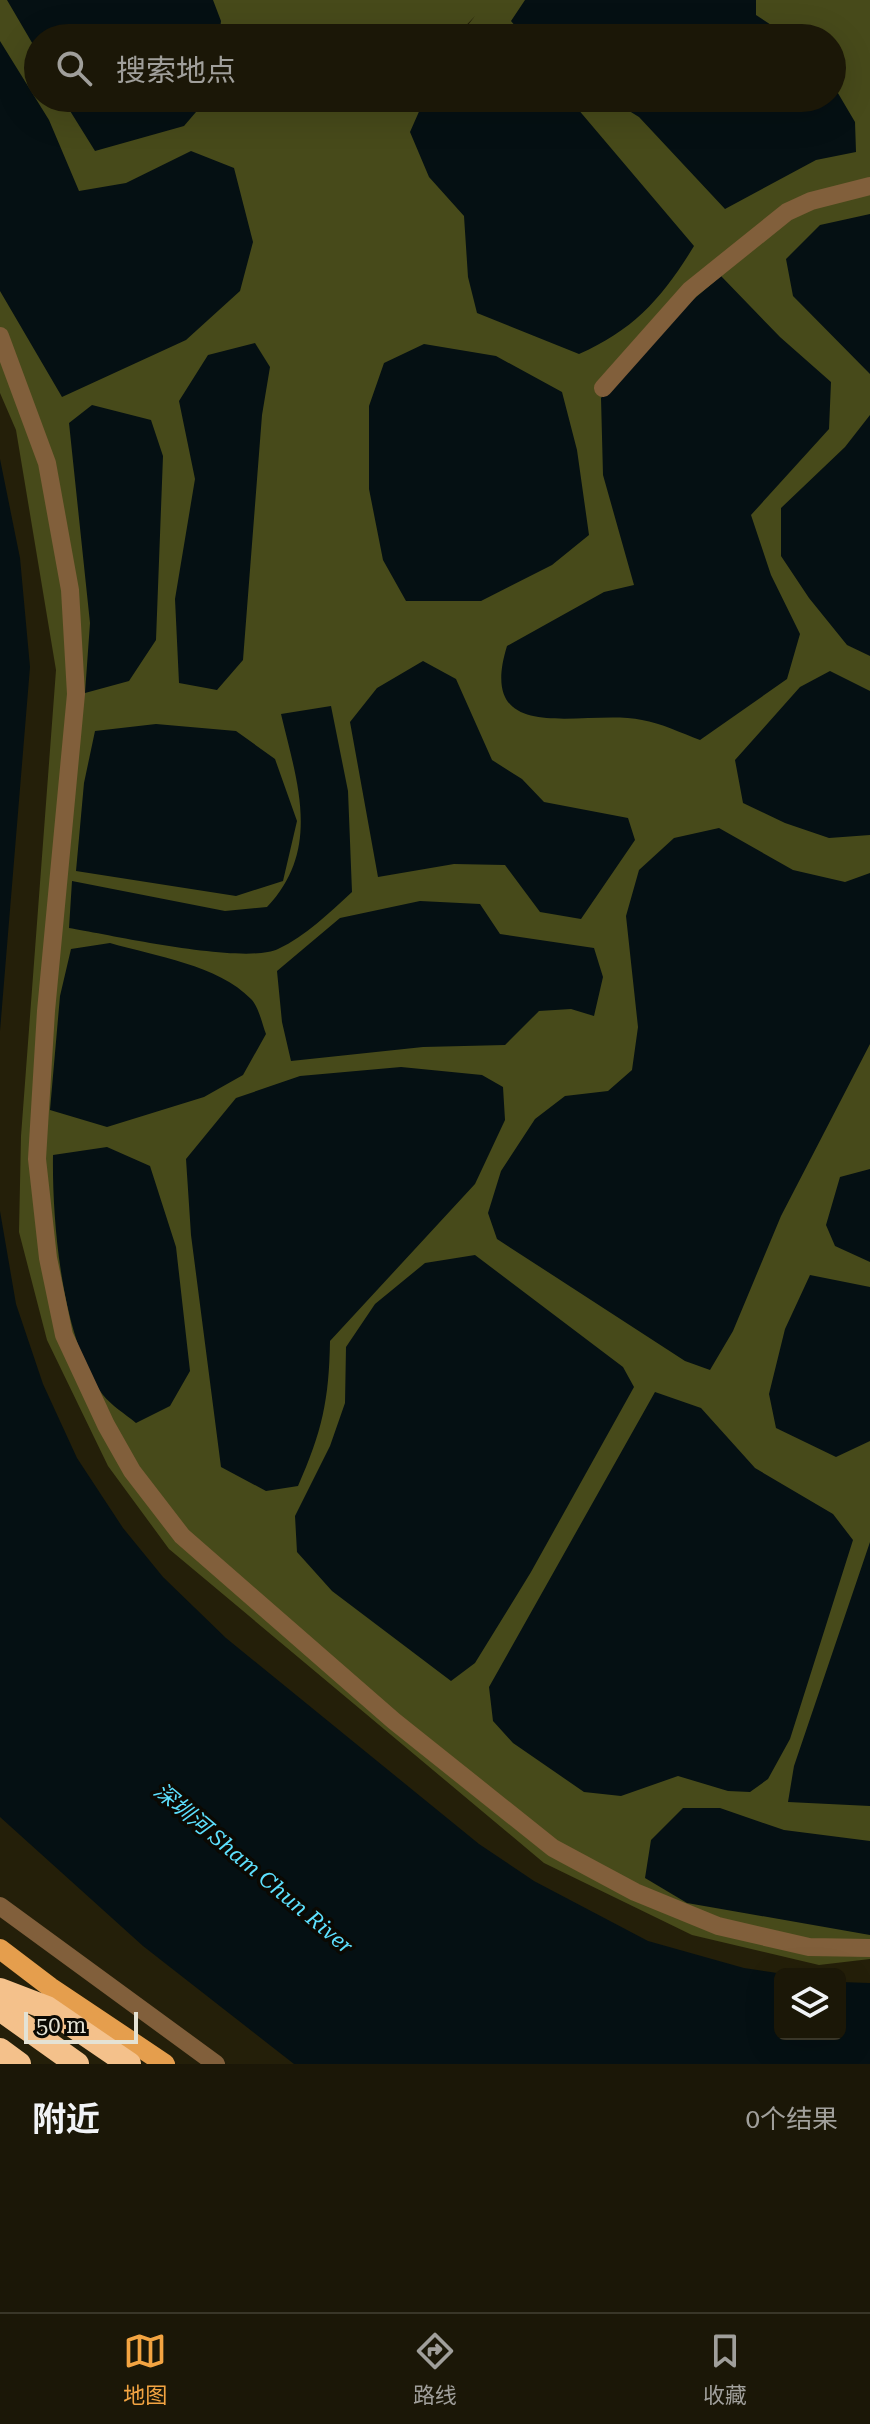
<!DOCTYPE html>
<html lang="zh">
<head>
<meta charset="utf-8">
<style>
	body { margin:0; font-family:"Roboto Serif","Noto Sans SC",serif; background:#282415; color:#f1f3f6 }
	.controls { position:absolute; right:24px; bottom:24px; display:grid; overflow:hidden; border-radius:12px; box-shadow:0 8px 32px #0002 }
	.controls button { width:72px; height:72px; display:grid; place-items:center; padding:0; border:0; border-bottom:2px solid #393628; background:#1b1707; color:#f1f3f6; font:40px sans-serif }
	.scale { position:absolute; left:24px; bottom:20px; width:114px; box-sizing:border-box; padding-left:8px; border:4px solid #e4e2d4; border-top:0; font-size:22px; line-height:28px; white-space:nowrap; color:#e4e2d4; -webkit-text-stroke:6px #0b0903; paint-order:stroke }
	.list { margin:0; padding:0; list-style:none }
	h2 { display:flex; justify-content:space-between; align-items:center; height:104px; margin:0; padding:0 32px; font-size:34px }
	h2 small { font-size:26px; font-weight:400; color:#a09f9b }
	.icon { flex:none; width:44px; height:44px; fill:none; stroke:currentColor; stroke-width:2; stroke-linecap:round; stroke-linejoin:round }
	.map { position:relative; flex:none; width:870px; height:2064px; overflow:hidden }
	.search { position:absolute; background:#1b1707; box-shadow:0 8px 32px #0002; left:24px; right:24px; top:24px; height:88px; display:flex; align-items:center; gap:20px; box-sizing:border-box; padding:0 28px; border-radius:44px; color:#a09f9b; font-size:30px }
	.sheet { height:248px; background:#1b1707 }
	nav { display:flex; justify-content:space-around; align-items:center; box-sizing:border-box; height:112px; border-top:2px solid #393628; background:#1b1707; font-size:22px; color:#a09f9b }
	nav a { display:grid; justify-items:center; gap:4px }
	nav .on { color:#f3a442 }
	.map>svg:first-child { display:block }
</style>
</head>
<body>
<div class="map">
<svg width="870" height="2064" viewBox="0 0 870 2064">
	<rect width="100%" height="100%" fill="#241f09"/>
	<path fill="#474a1a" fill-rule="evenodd" d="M 0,0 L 870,0 L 870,1959 L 819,1965 L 692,1935 L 544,1863 L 169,1549 L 108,1466 L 47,1340 L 19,1232 L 21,1136 L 56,670 L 16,430 L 0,393 ZM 475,16 L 458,38 L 832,38 L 832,98 L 38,98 L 38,38 L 454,38 Z"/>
	<path fill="#051013" d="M 7,0 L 213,0 L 221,21 L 219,38 L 38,38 L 38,53 Z
		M 525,0 L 756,0 L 756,15 L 791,38 L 525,38 L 511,21 Z
		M 0,41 L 49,120 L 79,191 L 126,183 L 191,151 L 234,168 L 253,242 L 240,291 L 186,340 L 62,397 L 0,291 Z
		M 832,83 L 855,122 L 856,152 L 816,160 L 725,209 L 639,117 L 608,98 L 832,98 Z
		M 62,98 L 208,98 L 184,126 L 95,151 Z
		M 425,98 L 563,98 L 577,108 L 694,246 C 663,297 634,330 579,354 L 477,313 L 468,277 L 464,216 L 429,177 L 410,132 Z
		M 870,214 L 870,374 L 793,296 L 786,259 L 820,225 Z
		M 721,276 L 780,337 L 831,382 L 829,429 L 751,515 L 771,575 L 800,634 L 787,679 L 700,740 C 681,733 661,723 642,720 C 585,708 475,750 507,646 L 604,592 L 634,585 L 603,475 L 601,398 L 669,320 Z
		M 255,343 L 270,367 L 262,415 L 243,660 L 217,690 L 179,683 L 175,599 L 195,479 L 179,401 L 208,355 Z
		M 424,344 L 496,356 L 562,392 L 577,450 L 589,535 L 552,565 L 481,601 L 406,601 L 383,560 L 369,489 L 369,406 L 384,363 Z
		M 92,405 L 151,420 L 163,456 L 156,640 L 129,681 L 85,693 L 90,623 L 69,423 Z
		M 870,415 L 870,656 L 847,645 L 809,598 L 781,556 L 781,508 L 845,447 Z
		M 0,459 L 20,558 L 30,667 L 0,1031 Z
		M 423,661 L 456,679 L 492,760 L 522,779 L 544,802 L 628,818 L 635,840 L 581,919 L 540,912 L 505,865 L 454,864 L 378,877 L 350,722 L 377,688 Z
		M 830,671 L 870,691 L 870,835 L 829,838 L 785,823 L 743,803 L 735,760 L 800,687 Z
		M 331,706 L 348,791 L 352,892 C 329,913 306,936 278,949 C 244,965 111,935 69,928 L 72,881 L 225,911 L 267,907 C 322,849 297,782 281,714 Z
		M 156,724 L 236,731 L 275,759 L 297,821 L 283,881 L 236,896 L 76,871 L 84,783 L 95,731 Z
		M 719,828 L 793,870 L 845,882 L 870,873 L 870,1044 L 781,1216 L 733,1331 L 710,1370 L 685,1361 L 497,1239 L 488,1213 L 501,1171 L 535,1119 L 565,1096 L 608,1091 L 632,1070 L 638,1027 L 626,916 L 639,870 L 674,838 Z
		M 420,901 L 480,904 L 500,934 L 594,948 L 603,977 L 594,1016 L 571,1009 L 539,1011 L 505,1045 L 423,1047 L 291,1061 L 282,1022 L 277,971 L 340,918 Z
		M 110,943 C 155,956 218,965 251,999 C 259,1007 262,1024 266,1034 L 243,1075 L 204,1097 L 107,1127 L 50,1110 L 60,996 L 71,949 Z
		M 401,1067 L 482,1075 L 503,1087 L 505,1120 L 475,1184 L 330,1341 C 329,1400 322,1432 298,1486 L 266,1491 L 221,1467 L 191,1235 L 186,1159 L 236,1098 L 300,1076 Z
		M 107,1147 L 150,1166 L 176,1247 L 190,1371 L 170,1406 L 136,1423 C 125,1414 111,1405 103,1395 C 62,1340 52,1222 53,1155 Z
		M 870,1169 L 870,1262 L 835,1246 L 826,1225 L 840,1177 Z
		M 0,1211 L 16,1304 L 43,1384 L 77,1458 L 123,1528 L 163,1577 L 226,1638 L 479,1844 L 534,1881 L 648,1941 L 744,1968 L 784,1974 L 780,1974 L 780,2034 L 840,2034 L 840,1982 L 870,1983 L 870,2064 L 294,2064 L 143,1946 L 0,1817 Z
		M 475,1255 L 623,1367 L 634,1387 L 531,1572 L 475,1663 L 451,1681 L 332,1591 L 297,1552 L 295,1516 L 330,1446 L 345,1403 L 346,1347 L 375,1304 L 425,1263 Z
		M 810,1275 L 870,1287 L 870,1441 L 836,1457 L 776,1428 L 769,1394 L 785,1329 Z
		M 655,1392 L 701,1408 L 755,1468 L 833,1514 L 853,1540 L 790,1739 L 768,1779 L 750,1792 L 728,1791 L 678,1776 L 621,1796 L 584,1792 L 513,1743 L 493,1721 L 489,1687 Z
		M 870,1542 L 870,1806 L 788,1802 L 794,1766 Z
		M 683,1808 L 720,1808 L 784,1830 L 870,1841 L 870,1935 L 687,1903 L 645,1878 L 651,1840 Z"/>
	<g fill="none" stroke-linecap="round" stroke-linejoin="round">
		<path stroke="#815f3b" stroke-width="18" d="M 0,336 L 47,463 L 70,590 L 76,694 L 46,1011 L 37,1159 L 48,1258 L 64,1335 L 106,1425 L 132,1471 L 182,1536 L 394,1721 L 553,1848 L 635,1892 L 718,1926 L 809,1947 L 870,1948
			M 603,388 L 690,290 L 787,212 L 811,201 L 870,186
			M 0,1906 L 216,2064"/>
		<path stroke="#e59e4d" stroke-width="20" d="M 0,1949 L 50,1987 L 165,2064"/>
		<path stroke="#f4c18b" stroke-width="24" d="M 0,1990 L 47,2008 L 129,2064
			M 0,2009 L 77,2064
			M 0,2050 L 19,2064"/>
	</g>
	<g text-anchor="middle" stroke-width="7" stroke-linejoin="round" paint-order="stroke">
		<g font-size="22" font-style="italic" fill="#5de0fe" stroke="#0b0903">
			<text transform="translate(254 1868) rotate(40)" y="8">深圳河 Sham Chun River</text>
		</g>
	</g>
</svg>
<div class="controls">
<button><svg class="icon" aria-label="layers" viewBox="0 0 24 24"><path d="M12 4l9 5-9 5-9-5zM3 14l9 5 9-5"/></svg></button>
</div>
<div class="scale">50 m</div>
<div class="search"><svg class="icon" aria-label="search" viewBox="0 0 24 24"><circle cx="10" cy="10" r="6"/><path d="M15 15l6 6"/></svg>搜索地点</div>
</div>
<section class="sheet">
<h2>附近<small>0个结果</small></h2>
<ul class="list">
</ul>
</section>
<nav>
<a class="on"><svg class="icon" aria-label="map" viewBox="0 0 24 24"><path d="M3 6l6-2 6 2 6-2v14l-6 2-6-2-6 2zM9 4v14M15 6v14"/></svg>地图</a>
<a><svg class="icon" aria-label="directions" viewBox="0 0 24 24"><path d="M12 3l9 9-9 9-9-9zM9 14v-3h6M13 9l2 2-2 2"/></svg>路线</a>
<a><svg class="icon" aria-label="saved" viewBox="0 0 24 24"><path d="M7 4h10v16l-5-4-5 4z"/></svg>收藏</a>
</nav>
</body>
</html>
